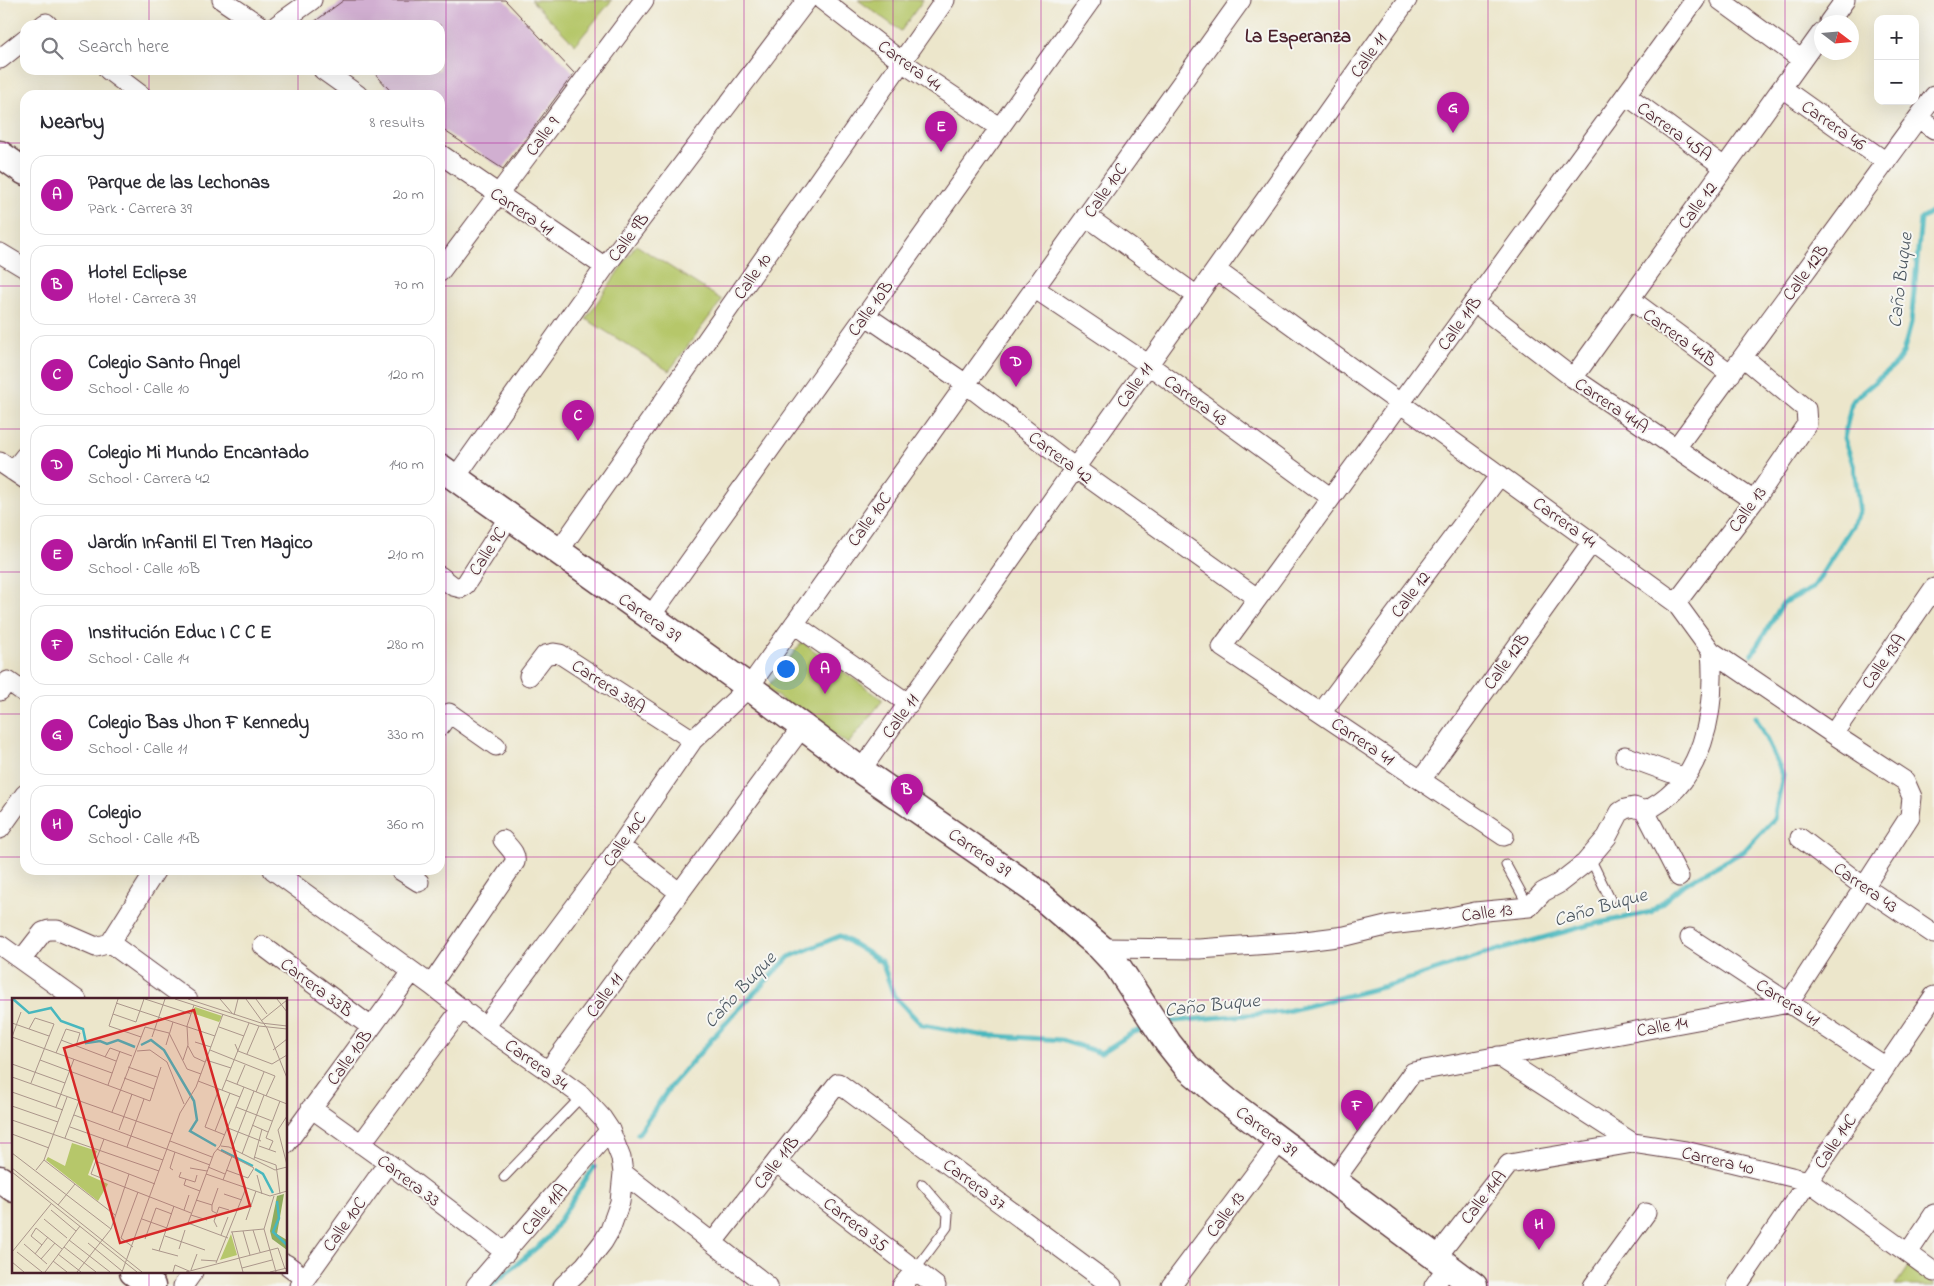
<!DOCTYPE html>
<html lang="en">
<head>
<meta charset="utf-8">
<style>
	body { margin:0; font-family:"Indie Flower",sans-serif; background:#f2f2f3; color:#2b2b33 }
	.controls { position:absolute; right:15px; top:15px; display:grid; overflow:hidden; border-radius:10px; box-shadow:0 5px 20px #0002 }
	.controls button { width:45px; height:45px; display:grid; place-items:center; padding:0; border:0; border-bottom:1px solid #e1e1e2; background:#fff; color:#2b2b33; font:25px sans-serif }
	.compass { position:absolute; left:1814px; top:15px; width:45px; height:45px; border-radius:50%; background:#fff; box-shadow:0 5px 20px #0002; rotate:106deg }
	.you { position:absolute; left:785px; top:668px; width:18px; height:18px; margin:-12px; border:4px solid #fff; border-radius:50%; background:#1a73e8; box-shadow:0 0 0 8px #1a73e833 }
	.badge { display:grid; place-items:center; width:32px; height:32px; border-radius:50%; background:#b5179e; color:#fff; font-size:16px; font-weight:700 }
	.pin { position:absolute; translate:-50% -41px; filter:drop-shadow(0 1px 2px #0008) }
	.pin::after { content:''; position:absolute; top:26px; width:18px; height:15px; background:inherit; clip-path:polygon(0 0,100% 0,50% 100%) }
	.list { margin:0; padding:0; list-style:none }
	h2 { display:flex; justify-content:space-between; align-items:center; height:65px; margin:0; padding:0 20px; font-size:21px }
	h2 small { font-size:16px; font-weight:400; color:#7c7c81 }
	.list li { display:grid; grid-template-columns:32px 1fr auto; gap:15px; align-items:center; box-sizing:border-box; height:80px; margin:0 10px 10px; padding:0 10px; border:1px solid #e1e1e2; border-radius:15px }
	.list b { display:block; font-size:19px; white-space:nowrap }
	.list p { margin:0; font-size:16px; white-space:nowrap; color:#7c7c81 }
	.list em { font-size:16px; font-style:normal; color:#7c7c81 }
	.icon { flex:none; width:28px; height:28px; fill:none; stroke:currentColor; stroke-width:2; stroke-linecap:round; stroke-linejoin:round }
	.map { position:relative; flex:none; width:1934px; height:1286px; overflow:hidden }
	.search { position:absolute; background:#fff; box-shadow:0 5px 20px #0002; left:20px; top:20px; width:425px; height:55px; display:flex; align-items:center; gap:12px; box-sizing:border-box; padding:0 18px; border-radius:15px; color:#7c7c81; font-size:19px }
	.panel { position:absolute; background:#fff; box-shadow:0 5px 20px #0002; left:20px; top:90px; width:425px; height:785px; border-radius:15px }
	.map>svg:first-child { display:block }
</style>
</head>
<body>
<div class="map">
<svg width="1934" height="1286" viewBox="0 0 1934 1286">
	<rect width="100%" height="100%" fill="#f6f6f2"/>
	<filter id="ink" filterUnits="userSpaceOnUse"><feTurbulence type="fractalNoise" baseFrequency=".02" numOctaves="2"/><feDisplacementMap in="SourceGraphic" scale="10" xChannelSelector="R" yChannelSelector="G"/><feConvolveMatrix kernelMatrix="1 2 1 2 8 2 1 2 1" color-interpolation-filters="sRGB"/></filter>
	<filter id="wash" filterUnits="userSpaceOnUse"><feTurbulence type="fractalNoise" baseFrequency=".0096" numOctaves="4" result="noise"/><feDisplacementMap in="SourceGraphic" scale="20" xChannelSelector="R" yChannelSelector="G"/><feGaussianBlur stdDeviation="1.12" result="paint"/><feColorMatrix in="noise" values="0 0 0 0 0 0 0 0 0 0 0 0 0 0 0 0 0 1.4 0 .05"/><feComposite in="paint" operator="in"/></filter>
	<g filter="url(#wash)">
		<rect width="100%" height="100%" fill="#ece6cb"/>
		<path fill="#b6c76a" stroke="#80734a" d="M 531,0 L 612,0 L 575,45 Z
			M 858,0 L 923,0 L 901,31 Z
			M 636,245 L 722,300 L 669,371 L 586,319 Z
			M 802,642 L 883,700 L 848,744 L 766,689 Z
			M 1909,1265 L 1934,1283 L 1934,1286 L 1895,1286 Z"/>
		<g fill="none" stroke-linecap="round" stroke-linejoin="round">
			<path stroke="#48b7be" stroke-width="5" d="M 1752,654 L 1783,603 L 1813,588 L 1860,513 L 1854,467 L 1844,438 L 1852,401 L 1894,366 L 1903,353 L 1911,323 L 1921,219 L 1934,211
				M 1162,1022 L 1283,1012 L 1394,984 L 1481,955 L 1589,925 L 1651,912 L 1684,884 L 1744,851 L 1774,819 L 1783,775 L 1756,717
				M 638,1134 L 670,1087 L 732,1016 L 789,957 L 840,936 L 882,962 L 894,996 L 922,1025 L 980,1035 L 1061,1040 L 1101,1053 L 1132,1033 L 1150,1027
				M 491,1286 L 548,1238 L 594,1167"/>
		</g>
		<g id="blocks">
			<path fill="#d1afd1" d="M 344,0 L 505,0 L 574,73 L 503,169 L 440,128 L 440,95 L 394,95 L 372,70 L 440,70 L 440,25 L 310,25 Z"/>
		</g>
	</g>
	<g filter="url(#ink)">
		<use href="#blocks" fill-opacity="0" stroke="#623d43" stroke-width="1"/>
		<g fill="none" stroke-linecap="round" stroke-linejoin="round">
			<g stroke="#623d43" stroke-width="11">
				<path id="lane" d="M 1590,858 L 1610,899
					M 1506,865 L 1529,907
					M 504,1177 L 582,1096
					M 915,1270 L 947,1227 L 948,1214 L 922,1184"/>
			</g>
			<g stroke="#623d43" stroke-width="21">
				<path id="street" d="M 222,0 L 259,25
					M 822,0 L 902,62 L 1000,128
					M 1720,0 L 1802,60
					M 1829,22 L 1845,0
					M 43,25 L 46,23 L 48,25
					M 277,25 L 312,0
					M 0,59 L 25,39
					M 108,70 L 141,95
					M 323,70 L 358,95
					M 1782,88 L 1886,162
					M 1626,95 L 1724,167
					M 1918,118 L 1934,129
					M 440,154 L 605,267
					M 1086,216 L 1197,296
					M 0,253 L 25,268
					M 1216,270 L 1676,603 L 1711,651 L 1833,734 L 1905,781 L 1912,797 L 1910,816 L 1789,1003 L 1413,1072 L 1334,1181
					M 440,272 L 644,0
					M 1034,288 L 1149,365 L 1331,498
					M 1630,299 L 1731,374
					M 1474,302 L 1573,378 L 1754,501
					M 865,315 L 966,384 L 1075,468 L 1257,598
					M 1573,378 L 1822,32
					M 1676,448 L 1934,96
					M 0,462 L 25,479
					M 13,471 L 25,456
					M 455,478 L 605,267 L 807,0
					M 558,552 L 945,0
					M 440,576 L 453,586 L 461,588 L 465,585 L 509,517
					M 1676,603 L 1754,501 L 1807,424 L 1806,409 L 1743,357
					M 650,617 L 1091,0
					M 794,624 L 909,704
					M 529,676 L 545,655 L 554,653 L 560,654 L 693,740
					M 0,691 L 8,681 L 25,693
					M 1321,713 L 1500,475
					M 440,726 L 449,713 L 496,746
					M 1833,734 L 1934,588
					M 1625,756 L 1685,778
					M 861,770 L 1407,0
					M 1421,780 L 1592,542
					M 1645,811 L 1679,877
					M 0,829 L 25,794
					M 1504,836 L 1222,647 L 1695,0
					M 1800,838 L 1864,887 L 1934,934
					M 620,846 L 680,893
					M 273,870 L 431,985 L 485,1027 L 548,1071 L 582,1096 L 602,1118 L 610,1130 L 621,1158 L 623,1173 L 620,1202 L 610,1230 L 603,1242 L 585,1265 L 563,1286
					M 400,870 L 419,882
					M 1690,938 L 1886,1067
					M 110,943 L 188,1000
					M 110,943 L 156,870
					M 0,945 L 77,1000
					M 263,946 L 371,1027
					M 1101,948 L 1199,949 L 1297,942 L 1345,936 L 1390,925 L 1441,919 L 1475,912 L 1529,907 L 1543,892 L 1558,884 L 1585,863 L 1607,837 L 1620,812 L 1625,809 L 1634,807 L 1645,811 C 1704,784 1716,710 1711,651
					M 22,959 L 43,932 L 49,930 L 57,930 L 96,947 L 110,943
					M 431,985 L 515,862 C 517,853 508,847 503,840
					M 485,1027 L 620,846 L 693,740 L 749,687 L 1241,0
					M 1498,1056 L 1633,1143 L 1685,1151 L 1808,1181 L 1934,1272
					M 548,1071 L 802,727
					M 311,1108 L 388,1163 L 506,1253
					M 286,1144 L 412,972
					M 361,1144 L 462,1008
					M 776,1162 L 936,1286
					M 623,1173 L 768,1286
					M 713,1242 L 838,1083 L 1112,1286
					M 1908,1253 L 1934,1214
					M 1436,1258 L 1509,1164 L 1633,1143
					M 286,1264 L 306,1279
					M 183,1286 L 193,1272
					M 300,1286 L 388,1163
					M 476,1286 L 610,1130
					M 902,1286 L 915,1270
					M 1171,1286 L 1280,1141
					M 1434,1286 L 1448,1266
					M 1593,1286 L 1646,1213
					M 1737,1286 L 1934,996"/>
			</g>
			<g stroke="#623d43" stroke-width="29">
				<path id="secondary" d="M 0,154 L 25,172
					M 440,467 L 749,687 L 866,774 L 1031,888 L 1101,948 L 1116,964 L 1168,1043 L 1187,1067 L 1227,1101 L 1474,1286
					M 0,1179 L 14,1189
					M 133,1272 L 152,1286"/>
			</g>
			<use href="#lane" stroke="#fff" stroke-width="9"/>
			<use href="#street" stroke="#fff" stroke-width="19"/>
			<use href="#secondary" stroke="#fff" stroke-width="26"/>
		</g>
	</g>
	<path fill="none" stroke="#b5179e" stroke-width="1" stroke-opacity="0.55" d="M 149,0 L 149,25M 298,0 L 298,25M 446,0 L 446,1286M 595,0 L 595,1286M 744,0 L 744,1286M 893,0 L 893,1286M 1041,0 L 1041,1286M 1190,0 L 1190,1286M 1339,0 L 1339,1286M 1488,0 L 1488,1286M 1636,0 L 1636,1286M 1785,0 L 1785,1286M 149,70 L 149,95M 298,70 L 298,95M 0,143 L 25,143M 440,143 L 1934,143M 0,286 L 25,286M 440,286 L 1934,286M 0,429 L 25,429M 440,429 L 1934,429M 0,572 L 25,572M 440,572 L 1934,572M 0,714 L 25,714M 440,714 L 1934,714M 0,857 L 25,857M 440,857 L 1934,857M 149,870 L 149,1000M 298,870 L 298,1286M 0,1000 L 14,1000M 286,1000 L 1934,1000M 0,1143 L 14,1143M 286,1143 L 1934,1143M 149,1272 L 149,1286"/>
	<g text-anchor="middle" stroke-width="4" stroke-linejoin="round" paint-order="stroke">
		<g font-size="18" fill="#4a1f2b" stroke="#f6f6f2">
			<text transform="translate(1368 55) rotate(-55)" y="6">Calle 11</text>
			<text transform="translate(910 65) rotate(36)" y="6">Carrera 44</text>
			<text transform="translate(1834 125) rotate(35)" y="6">Carrera 46</text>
			<text transform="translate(1675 131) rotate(36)" y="6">Carrera 45A</text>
			<text transform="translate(542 136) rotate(-53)" y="6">Calle 9</text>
			<text transform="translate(1105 190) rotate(-55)" y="6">Calle 10C</text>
			<text transform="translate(1697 205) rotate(-54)" y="6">Calle 12</text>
			<text transform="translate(522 211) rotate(34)" y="6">Carrera 41</text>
			<text transform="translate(628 237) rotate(-53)" y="6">Calle 9B</text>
			<text transform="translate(1805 272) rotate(-54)" y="6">Calle 12B</text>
			<text transform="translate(752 276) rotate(-55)" y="6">Calle 10</text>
			<text transform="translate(870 308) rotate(-54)" y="6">Calle 10B</text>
			<text transform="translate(1459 323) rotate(-54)" y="6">Calle 11B</text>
			<text transform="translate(1680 337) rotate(36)" y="6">Carrera 44B</text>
			<text transform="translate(1134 385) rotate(-55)" y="6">Calle 11</text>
			<text transform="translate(1196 400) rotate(36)" y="6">Carrera 43</text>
			<text transform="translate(1612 405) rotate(34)" y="6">Carrera 44A</text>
			<text transform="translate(1061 457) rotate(37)" y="6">Carrera 42</text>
			<text transform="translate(1747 509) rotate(-54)" y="6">Calle 13</text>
			<text transform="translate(869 519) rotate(-54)" y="6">Calle 10C</text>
			<text transform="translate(1565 522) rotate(36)" y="6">Carrera 44</text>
			<text transform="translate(487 551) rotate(-57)" y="6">Calle 9C</text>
			<text transform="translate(1410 594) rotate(-53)" y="6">Calle 12</text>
			<text transform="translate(650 617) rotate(35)" y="6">Carrera 39</text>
			<text transform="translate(1506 661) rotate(-54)" y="6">Calle 12B</text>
			<text transform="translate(1883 661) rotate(-55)" y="6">Calle 13A</text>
			<text transform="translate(609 686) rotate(33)" y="6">Carrera 38A</text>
			<text transform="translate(900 716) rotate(-54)" y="6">Calle 11</text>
			<text transform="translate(1363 741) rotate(34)" y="6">Carrera 41</text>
			<text transform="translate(624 839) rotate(-55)" y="6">Calle 10C</text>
			<text transform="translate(980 852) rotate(35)" y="6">Carrera 39</text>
			<text transform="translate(1866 887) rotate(35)" y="6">Carrera 43</text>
			<text transform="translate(1487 912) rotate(-7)" y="6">Calle 13</text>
			<text transform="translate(317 987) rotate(37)" y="6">Carrera 33B</text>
			<text transform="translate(604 995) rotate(-54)" y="6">Calle 11</text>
			<text transform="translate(1788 1002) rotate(33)" y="6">Carrera 41</text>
			<text transform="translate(1662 1026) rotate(-10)" y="6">Calle 14</text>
			<text transform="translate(349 1057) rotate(-54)" y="6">Calle 10B</text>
			<text transform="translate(537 1064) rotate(36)" y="6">Carrera 34</text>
			<text transform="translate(1267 1131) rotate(37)" y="6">Carrera 39</text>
			<text transform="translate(1835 1141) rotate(-56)" y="6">Calle 14C</text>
			<text transform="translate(1718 1160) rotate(13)" y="6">Carrera 40</text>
			<text transform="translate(776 1162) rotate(-52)" y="6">Calle 11B</text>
			<text transform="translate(409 1180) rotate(37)" y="6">Carrera 33</text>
			<text transform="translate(975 1184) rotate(37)" y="6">Carrera 37</text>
			<text transform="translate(1483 1197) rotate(-52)" y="6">Calle 14A</text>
			<text transform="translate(544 1209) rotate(-50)" y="6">Calle 11A</text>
			<text transform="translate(1225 1214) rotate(-53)" y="6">Calle 13</text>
			<text transform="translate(344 1224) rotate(-55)" y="6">Calle 10C</text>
			<text transform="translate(856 1224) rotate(38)" y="6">Carrera 35</text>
		</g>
		<g font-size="19" font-weight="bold" fill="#4a1f2b" stroke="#f6f6f2">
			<text x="1298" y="42">La Esperanza</text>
		</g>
		<g font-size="19" font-style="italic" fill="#49545e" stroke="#f6f6f2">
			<text transform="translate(1899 280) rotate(-83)" y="7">Caño Buque</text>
			<text transform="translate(1600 906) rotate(-16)" y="7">Caño Buque</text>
			<text transform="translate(739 989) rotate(-47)" y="7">Caño Buque</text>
			<text transform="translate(1212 1004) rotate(-6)" y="7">Caño Buque</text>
		</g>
	</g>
	<g transform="translate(12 998)">
		<rect width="275" height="275" fill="#ece6cb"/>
		<path d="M 183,9 L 210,18 L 207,24 L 180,15 ZM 60,145 L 85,153 L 76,177 L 96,186 L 86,203 L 34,162 L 36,159 L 53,168 ZM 219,236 L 225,257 L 208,262 Z" fill="#b6c76a"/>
		<path d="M 272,196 L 265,236 L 275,242 L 275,252 L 260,241 L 258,233 L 265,198 Z" fill="#90ac5e"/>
		<path fill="none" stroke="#48b7be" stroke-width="2.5" d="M 1,1 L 17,15 L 39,10 L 49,23 L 71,31 L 74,45 L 88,43 L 95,46 L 106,42 L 123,49M 129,47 L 139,42 L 152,52 L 182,103 L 185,122 L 178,133 L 204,148M 209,152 L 241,168M 243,171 L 251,176 L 261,195M 265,203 L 267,220 L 261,234 L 275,247"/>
		<path fill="none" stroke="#ab968b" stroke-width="1" d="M 106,1 L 97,28 L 129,39M 133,1 L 179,16M 163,1 L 247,28 L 275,31M 176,1 L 249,25 L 275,28M 208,1 L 220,15M 234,1 L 255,30 L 275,80M 244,1 L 255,16M 265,1 L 275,14M 104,5 L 203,38M 101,16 L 124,24 L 132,1M 222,17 L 226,1M 249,23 L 275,2M 0,25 L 37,38M 207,29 L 232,38M 17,31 L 23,20 L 42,26 L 19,85M 0,39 L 100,75M 0,39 L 9,14M 140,39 L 153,1M 49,42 L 104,63M 183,44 L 199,49M 223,46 L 226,53 L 260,66 L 275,57M 154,47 L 161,24M 176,48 L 182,59 L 193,64M 198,52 L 263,78 L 254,98M 261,52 L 275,41M 125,53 L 138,52 L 155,64 L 172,106M 44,55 L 54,31 L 68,35 L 64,48M 235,56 L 247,28M 93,59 L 98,50 L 120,58M 28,62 L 138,103 L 149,69M 171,62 L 176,47 L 175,28 L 182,7M 194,62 L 219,70M 0,66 L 53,85M 116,69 L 145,79M 0,79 L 161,136M 112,80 L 142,91M 214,82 L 275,106M 186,83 L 228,99M 225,86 L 233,67M 96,87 L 108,53M 207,91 L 193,129 L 213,137M 210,92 L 237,25M 0,94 L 51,112M 244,94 L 252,74M 0,108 L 46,124M 44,109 L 62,61M 224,109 L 260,123M 100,114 L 133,29 L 157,35 L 175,71 L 189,76M 62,117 L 198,167M 275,118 L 266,132 L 275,167M 0,122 L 147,173M 240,127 L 256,134M 58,129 L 151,162M 216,130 L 249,143M 107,132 L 120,96M 203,133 L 218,95M 0,136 L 37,150M 53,140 L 67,103M 254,140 L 268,103M 254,140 L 261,143 L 257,152M 92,141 L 79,176 L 179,215M 158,143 L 200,159M 209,148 L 217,149 L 263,172 L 275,169M 247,148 L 264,154M 115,149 L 132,101M 220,150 L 242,93M 205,151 L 242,170 L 236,180 L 214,172M 0,155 L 99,231M 230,156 L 252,97M 242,159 L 264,167 L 268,196M 242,161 L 250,131M 32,162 L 103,217M 83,163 L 143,186M 196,169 L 213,176M 0,170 L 130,274M 178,170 L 195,173M 24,172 L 32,162 L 55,99M 161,172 L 158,170 L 163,154M 0,174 L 125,274M 169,174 L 167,179 L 183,184 L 185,177M 194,176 L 258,198 L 275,193M 245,177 L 250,196M 174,181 L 172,187 L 188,193M 211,182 L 220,158M 212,196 L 230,202M 262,198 L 252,231 L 264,274M 184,202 L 200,207M 46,207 L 63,186M 39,212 L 64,233M 172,212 L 177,197M 204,215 L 200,213 L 200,207 L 206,190M 179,217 L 195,222M 32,221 L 55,240M 130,221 L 155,230M 234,222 L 244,193M 205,229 L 202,223 L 207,209 L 217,212M 241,232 L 248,254M 231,233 L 238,257M 219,234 L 252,231M 220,234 L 231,274M 209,237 L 216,219M 153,238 L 193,252M 216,240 L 176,225 L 202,155 L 208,148 L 232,89M 133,241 L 144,210 L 160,216M 57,242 L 98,274M 76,245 L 110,273M 12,246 L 35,266M 30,247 L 19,238 L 24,230 L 50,251M 52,249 L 84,274M 121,249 L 109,240 L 126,194M 140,251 L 166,258M 167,251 L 173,232M 147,253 L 162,208M 0,254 L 39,206M 5,254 L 30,274M 23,256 L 36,239M 46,256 L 69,274M 29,261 L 43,245M 189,262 L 205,263M 41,263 L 55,274M 0,264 L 12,274M 204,265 L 234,190M 230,270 L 260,262M 179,272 L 185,256M 33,274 L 68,228M 65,274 L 99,231 L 117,176M 110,274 L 168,115 L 184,89 L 211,16M 161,274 L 163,267 L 177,273M 174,274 L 266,250 L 273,271M 258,274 L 275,270"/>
		<path fill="#d62828" fill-opacity="0.15" stroke="#d62828" stroke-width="2.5" d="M 182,12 L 238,208 L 108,245 L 52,50 Z"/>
		<rect width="275" height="275" fill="none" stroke="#4a1f2b" stroke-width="2.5"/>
	</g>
</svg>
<div class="controls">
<button>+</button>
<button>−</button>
</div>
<svg class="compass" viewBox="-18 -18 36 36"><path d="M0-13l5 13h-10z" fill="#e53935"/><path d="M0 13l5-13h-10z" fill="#7c7c81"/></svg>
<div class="you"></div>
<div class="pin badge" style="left:825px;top:694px">A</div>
<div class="pin badge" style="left:907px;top:815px">B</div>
<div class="pin badge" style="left:578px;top:441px">C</div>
<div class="pin badge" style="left:1016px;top:387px">D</div>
<div class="pin badge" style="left:941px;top:152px">E</div>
<div class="pin badge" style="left:1357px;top:1131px">F</div>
<div class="pin badge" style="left:1453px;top:133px">G</div>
<div class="pin badge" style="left:1539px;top:1250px">H</div>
<div class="search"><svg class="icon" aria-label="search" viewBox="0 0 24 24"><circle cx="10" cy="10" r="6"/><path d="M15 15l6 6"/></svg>Search here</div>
<section class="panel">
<h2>Nearby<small>8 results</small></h2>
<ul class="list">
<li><span class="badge">A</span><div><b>Parque de las Lechonas</b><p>Park · Carrera 39</p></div><em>20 m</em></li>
<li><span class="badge">B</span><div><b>Hotel Eclipse</b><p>Hotel · Carrera 39</p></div><em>70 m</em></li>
<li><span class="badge">C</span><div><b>Colegio Santo Angel</b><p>School · Calle 10</p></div><em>120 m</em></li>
<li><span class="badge">D</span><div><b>Colegio Mi Mundo Encantado</b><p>School · Carrera 42</p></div><em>140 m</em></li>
<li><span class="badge">E</span><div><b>Jardín Infantil El Tren Magico</b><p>School · Calle 10B</p></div><em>210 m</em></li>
<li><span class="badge">F</span><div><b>Institución Educ I C C E</b><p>School · Calle 14</p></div><em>280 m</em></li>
<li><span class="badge">G</span><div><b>Colegio Bas Jhon F Kennedy</b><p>School · Calle 11</p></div><em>330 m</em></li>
<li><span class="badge">H</span><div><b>Colegio</b><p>School · Calle 14B</p></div><em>360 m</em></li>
</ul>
</section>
</div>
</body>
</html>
